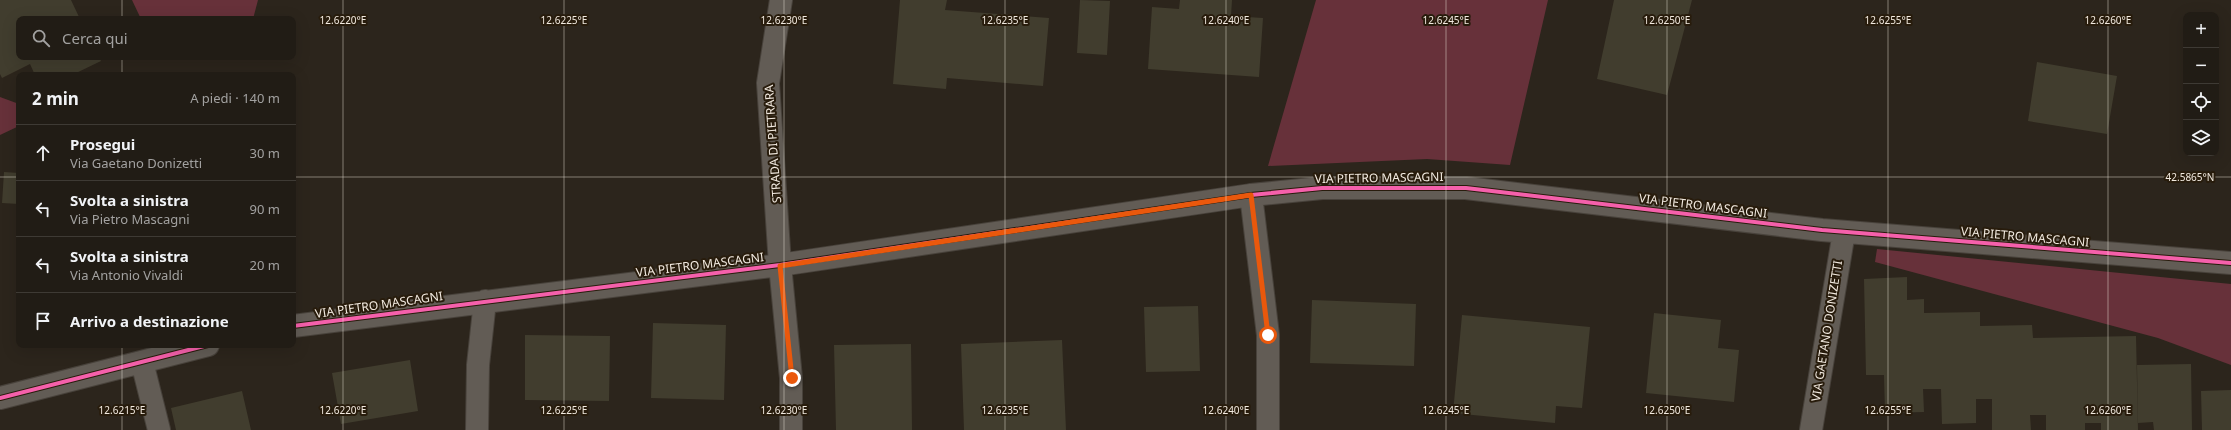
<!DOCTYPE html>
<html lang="it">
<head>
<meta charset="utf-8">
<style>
	body { margin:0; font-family:"Noto Sans",sans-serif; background:#29251e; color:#f1f3f6 }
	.controls { position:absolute; right:12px; top:12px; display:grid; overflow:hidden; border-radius:8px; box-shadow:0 4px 16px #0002 }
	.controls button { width:36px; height:36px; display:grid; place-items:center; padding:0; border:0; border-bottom:1px solid #3e3a34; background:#211c15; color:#f1f3f6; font:20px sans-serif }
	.stop { position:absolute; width:12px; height:12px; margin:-9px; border:3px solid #ea580c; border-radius:50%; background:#fff }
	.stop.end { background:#ea580c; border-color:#fff; box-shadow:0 1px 4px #0008 }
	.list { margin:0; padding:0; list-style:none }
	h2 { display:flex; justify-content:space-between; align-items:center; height:52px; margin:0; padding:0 16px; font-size:17px }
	h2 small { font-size:13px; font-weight:400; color:#a2a1a0 }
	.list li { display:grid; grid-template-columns:26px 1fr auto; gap:12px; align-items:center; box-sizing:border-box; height:56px; padding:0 16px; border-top:1px solid #3e3a34 }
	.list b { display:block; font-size:15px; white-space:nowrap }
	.list p { margin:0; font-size:13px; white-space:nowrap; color:#a2a1a0 }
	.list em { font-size:13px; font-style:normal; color:#a2a1a0 }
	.icon { flex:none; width:22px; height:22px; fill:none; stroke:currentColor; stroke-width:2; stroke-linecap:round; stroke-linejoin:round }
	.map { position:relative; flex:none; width:2231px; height:430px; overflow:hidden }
	.search { position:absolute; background:#211c15; box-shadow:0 4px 16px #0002; left:16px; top:16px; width:280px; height:44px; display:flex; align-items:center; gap:10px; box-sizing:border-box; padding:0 14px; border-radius:8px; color:#a2a1a0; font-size:15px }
	.panel { position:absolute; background:#211c15; box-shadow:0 4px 16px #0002; left:16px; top:72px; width:280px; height:276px; border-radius:8px }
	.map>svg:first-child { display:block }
</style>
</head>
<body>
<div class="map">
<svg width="2231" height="430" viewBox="0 0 2231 430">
	<rect width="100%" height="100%" fill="#2c251c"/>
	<path fill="#67313a" d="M 132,0 L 258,0 L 253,19 L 141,19 Z
		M 1316,0 L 1548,0 L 1510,165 L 1427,159 L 1268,166 Z
		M 0,97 L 19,104 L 19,126 L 0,135 Z
		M 1877,249 L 2231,284 L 2231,365 L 2158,338 L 1875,262 Z"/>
	<path fill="#413d2e" d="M 0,0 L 71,0 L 80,19 L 19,19 L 19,57 L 99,57 L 101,61 L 72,75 L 35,75 L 30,64 L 2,78 L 0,74 Z
		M 900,0 L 947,0 L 945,10 L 1049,18 L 1043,86 L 947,78 L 946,89 L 893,84 Z
		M 1080,0 L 1110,1 L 1107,55 L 1077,53 Z
		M 1180,0 L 1232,0 L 1231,16 L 1263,18 L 1259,77 L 1148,69 L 1152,7 L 1179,9 Z
		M 1614,0 L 1692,0 L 1667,95 L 1597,79 Z
		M 2037,62 L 2117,76 L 2107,134 L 2028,121 Z
		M 4,172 L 19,173 L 19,204 L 2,203 Z
		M 1907,277 L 1907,300 L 1924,299 L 1924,313 L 1980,312 L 1980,326 L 2032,325 L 2033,338 L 2136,336 L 2138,430 L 2101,430 L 2101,423 L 2085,423 L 2085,430 L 2046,430 L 2046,415 L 2030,415 L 2031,430 L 1992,430 L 1992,399 L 1976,399 L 1976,423 L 1942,424 L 1941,389 L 1923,389 L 1924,412 L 1885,413 L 1884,375 L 1866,375 L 1864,279 Z
		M 1312,300 L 1416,304 L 1414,366 L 1310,363 Z
		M 1198,306 L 1200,371 L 1146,372 L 1144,307 Z
		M 1654,313 L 1721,320 L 1718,348 L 1739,350 L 1734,402 L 1646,393 Z
		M 1462,315 L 1590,327 L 1582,408 L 1556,406 L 1555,423 L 1453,413 Z
		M 653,323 L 726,325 L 724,400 L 651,398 Z
		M 525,335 L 610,336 L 609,401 L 525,400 Z
		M 1062,340 L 1066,430 L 964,430 L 961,344 Z
		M 911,344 L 912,430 L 836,430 L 834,345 Z
		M 410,360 L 418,411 L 341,424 L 332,373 Z
		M 2191,364 L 2192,430 L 2154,430 L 2153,422 L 2138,423 L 2137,365 Z
		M 2231,390 L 2231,430 L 2202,430 L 2201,391 Z
		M 242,391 L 251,430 L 176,430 L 171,408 Z"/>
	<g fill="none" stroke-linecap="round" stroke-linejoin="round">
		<g stroke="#48423b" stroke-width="24">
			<path id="minor" d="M 781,0 L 768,83 L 780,265 L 791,378 L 791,430
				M 1251,195 L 1268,335 L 1268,430
				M 293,326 L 780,265 L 1251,195 L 1322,188 L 1466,188 L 1822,230 L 2231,263
				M 142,362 L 159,430
				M 0,398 L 208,345
				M 477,430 L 478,365 L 485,301
				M 1811,430 L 1844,232"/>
		</g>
		<use href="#minor" stroke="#625c55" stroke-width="22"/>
		<g stroke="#281c0c" stroke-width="6">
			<path id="cycleway" d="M 293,326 L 780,265 L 1251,195 L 1322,188 L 1466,188 L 1822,230 L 2231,263
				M 0,398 L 208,345"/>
		</g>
		<use href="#cycleway" stroke="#f560ab" stroke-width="4"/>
	</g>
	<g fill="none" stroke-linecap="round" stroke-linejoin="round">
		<path stroke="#ea580c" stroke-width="5" d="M 792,378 L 780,266 L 1251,195 L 1268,335"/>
	</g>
	<path fill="none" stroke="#f2eae0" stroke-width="1" stroke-opacity="0.45" d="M 122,0 L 122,19M 343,0 L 343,430M 564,0 L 564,430M 784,0 L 784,430M 1005,0 L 1005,430M 1226,0 L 1226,430M 1446,0 L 1446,430M 1667,0 L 1667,430M 1888,0 L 1888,430M 2108,0 L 2108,430M 122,57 L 122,75M 0,177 L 19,177M 293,177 L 2231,177M 122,345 L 122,430"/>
	<g text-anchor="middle" stroke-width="4" stroke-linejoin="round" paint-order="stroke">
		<g font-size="12" fill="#f2eae0" stroke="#281c0c">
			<text transform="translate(773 144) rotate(-94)" y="4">STRADA DI PIETRARA</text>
			<text transform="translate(1379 178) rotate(-1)" y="4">VIA PIETRO MASCAGNI</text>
			<text transform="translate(1703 206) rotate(7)" y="4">VIA PIETRO MASCAGNI</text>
			<text transform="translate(2025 237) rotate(5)" y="4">VIA PIETRO MASCAGNI</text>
			<text transform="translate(700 265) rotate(-7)" y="4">VIA PIETRO MASCAGNI</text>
			<text transform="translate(379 305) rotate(-8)" y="4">VIA PIETRO MASCAGNI</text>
			<text transform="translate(1827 331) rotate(-81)" y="4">VIA GAETANO DONIZETTI</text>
		</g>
	</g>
	<g font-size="10" text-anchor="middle" fill="#f2eae0" stroke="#281c0c" stroke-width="4" stroke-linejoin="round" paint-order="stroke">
		<text x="343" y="24">12.6220°E</text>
		<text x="564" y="24">12.6225°E</text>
		<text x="784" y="24">12.6230°E</text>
		<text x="1005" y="24">12.6235°E</text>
		<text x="1226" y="24">12.6240°E</text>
		<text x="1446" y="24">12.6245°E</text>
		<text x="1667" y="24">12.6250°E</text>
		<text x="1888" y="24">12.6255°E</text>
		<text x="2108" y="24">12.6260°E</text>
		<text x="2190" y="181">42.5865°N</text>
		<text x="122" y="414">12.6215°E</text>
		<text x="343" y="414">12.6220°E</text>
		<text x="564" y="414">12.6225°E</text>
		<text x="784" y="414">12.6230°E</text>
		<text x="1005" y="414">12.6235°E</text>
		<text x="1226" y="414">12.6240°E</text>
		<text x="1446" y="414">12.6245°E</text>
		<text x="1667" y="414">12.6250°E</text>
		<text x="1888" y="414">12.6255°E</text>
		<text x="2108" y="414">12.6260°E</text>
	</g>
</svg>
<div class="controls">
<button>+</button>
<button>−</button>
<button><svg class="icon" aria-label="locate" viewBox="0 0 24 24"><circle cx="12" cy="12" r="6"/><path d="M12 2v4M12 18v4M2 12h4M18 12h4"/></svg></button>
<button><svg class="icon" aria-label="layers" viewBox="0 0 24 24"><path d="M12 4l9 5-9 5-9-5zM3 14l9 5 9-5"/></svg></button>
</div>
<div class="stop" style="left:1268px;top:335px"></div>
<div class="stop end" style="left:792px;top:378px"></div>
<div class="search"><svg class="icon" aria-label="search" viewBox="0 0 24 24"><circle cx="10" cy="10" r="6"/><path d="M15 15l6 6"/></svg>Cerca qui</div>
<section class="panel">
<h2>2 min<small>A piedi · 140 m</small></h2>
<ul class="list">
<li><svg class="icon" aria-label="ahead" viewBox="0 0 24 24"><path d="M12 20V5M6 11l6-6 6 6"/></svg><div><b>Prosegui</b><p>Via Gaetano Donizetti</p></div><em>30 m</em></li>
<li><svg class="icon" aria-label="left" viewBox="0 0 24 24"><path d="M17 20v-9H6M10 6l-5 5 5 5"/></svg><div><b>Svolta a sinistra</b><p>Via Pietro Mascagni</p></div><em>90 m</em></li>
<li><svg class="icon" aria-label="left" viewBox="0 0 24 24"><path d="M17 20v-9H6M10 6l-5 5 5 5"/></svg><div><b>Svolta a sinistra</b><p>Via Antonio Vivaldi</p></div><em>20 m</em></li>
<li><svg class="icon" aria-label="arrive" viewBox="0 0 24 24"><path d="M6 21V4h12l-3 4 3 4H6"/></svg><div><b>Arrivo a destinazione</b></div></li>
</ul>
</section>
</div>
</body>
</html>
